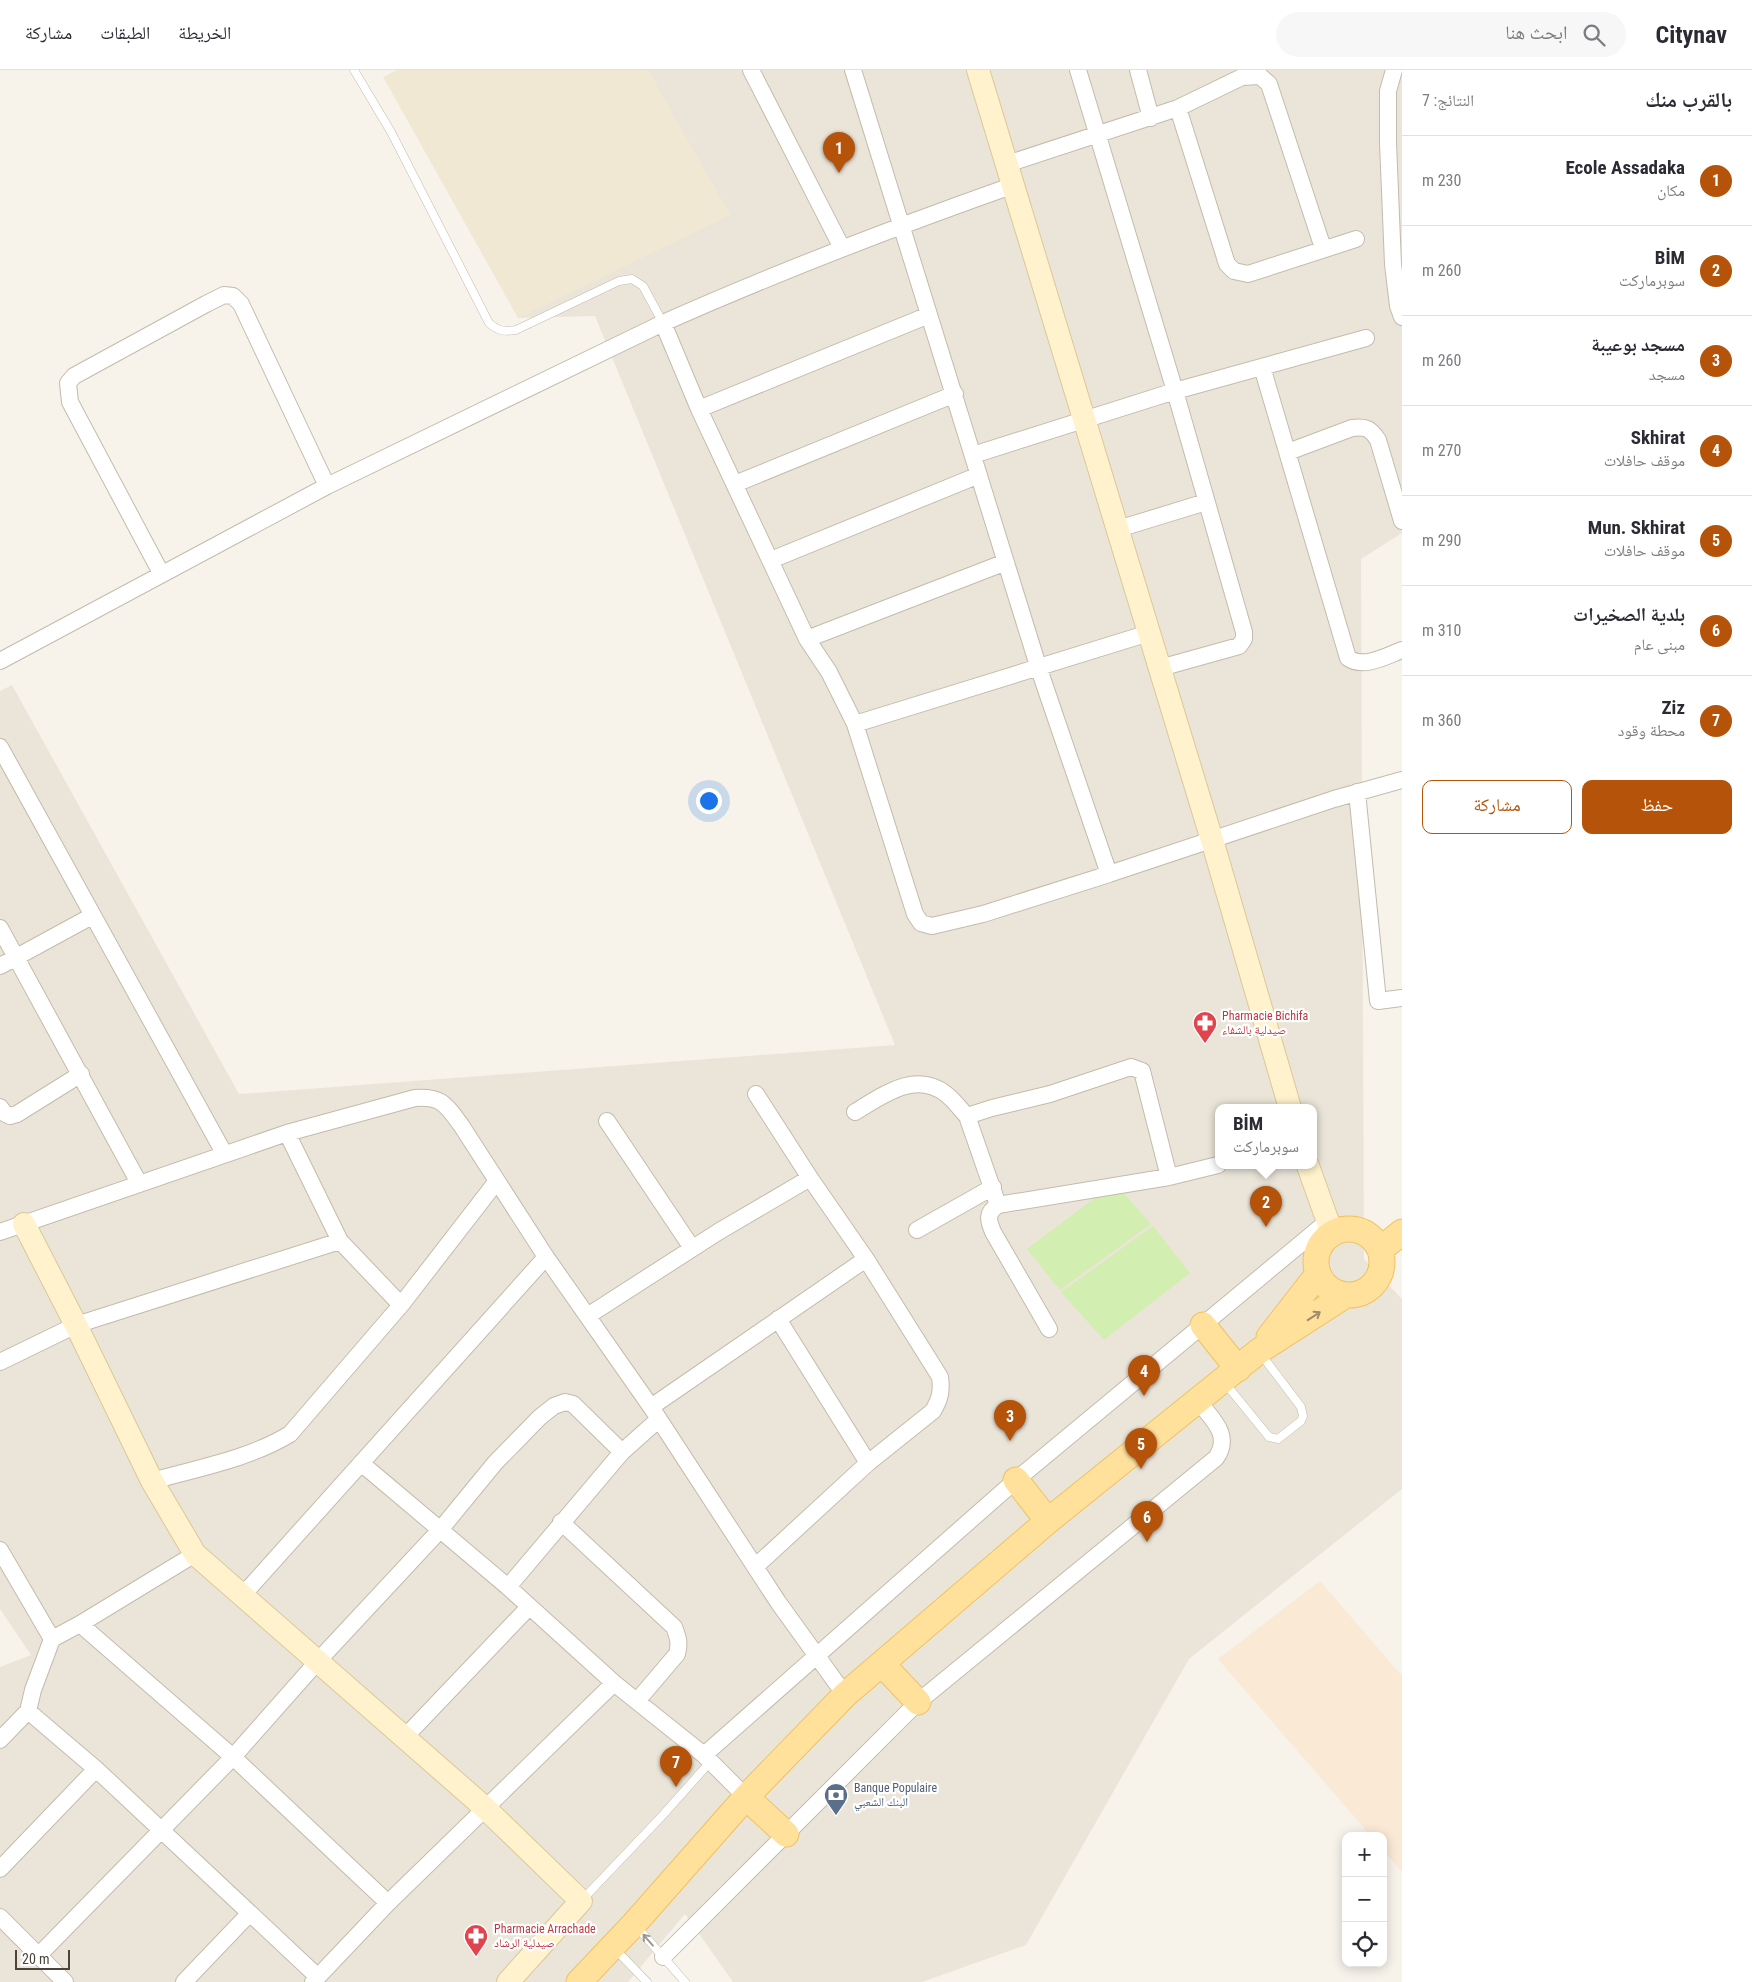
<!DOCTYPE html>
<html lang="ar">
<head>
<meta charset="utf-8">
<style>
	body { margin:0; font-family:"Roboto Condensed","Noto Naskh Arabic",sans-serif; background:#f7f7f7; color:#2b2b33; direction:rtl }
	.controls { position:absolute; right:15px; bottom:15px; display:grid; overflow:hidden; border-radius:10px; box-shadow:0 2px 12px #0003 }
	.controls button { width:45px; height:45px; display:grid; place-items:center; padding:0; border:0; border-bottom:1px solid #e1e1e2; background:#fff; color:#2b2b33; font:25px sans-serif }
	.scale { position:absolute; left:15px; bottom:12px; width:55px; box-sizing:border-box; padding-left:5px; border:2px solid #4c4438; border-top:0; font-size:14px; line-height:18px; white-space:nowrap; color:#4c4438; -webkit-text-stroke:4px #fff; paint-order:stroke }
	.you { position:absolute; left:708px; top:730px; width:18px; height:18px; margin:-12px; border:4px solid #fff; border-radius:50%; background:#1a73e8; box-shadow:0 0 0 8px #1a73e833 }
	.badge { display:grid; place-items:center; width:32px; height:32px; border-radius:50%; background:#b45309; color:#fff; font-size:16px; font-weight:700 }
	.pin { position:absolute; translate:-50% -41px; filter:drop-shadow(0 1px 2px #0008) }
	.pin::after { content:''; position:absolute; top:26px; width:18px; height:15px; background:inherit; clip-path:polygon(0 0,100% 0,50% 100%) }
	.popup { position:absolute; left:1215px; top:1034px; width:102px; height:65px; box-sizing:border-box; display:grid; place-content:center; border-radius:10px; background:#fff; filter:drop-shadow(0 1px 4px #0005); font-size:16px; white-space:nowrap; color:#7c7c81 }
	.popup b { font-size:19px; color:#2b2b33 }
	.popup::after { content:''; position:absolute; left:50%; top:100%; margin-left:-10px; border:10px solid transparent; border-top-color:#fff }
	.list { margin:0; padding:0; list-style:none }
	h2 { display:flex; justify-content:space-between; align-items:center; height:65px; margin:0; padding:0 20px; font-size:21px }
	h2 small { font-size:16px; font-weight:400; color:#7c7c81 }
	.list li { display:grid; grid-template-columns:32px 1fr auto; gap:15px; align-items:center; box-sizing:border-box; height:90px; padding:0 20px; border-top:1px solid #e1e1e2 }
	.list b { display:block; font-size:19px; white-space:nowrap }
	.list p { margin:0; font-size:16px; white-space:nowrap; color:#7c7c81 }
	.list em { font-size:16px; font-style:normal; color:#7c7c81 }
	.actions { display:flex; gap:10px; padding:15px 20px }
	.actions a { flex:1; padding:11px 0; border:1px solid #b45309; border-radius:10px; text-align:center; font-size:18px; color:#b45309 }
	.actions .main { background:#b45309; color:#fff }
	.icon { flex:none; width:28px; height:28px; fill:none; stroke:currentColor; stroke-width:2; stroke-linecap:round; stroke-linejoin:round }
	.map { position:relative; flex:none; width:1402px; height:1912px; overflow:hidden; direction:ltr }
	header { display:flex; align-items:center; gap:30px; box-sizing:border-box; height:70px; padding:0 25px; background:#fff; border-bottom:1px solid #e1e1e2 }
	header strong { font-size:24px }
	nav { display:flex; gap:28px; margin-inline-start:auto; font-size:18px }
	.search { width:350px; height:45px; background:#f7f7f7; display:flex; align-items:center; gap:12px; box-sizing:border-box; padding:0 18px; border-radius:28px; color:#7c7c81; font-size:19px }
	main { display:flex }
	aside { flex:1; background:#fff }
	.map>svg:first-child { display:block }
</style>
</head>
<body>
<header>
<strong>Citynav</strong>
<div class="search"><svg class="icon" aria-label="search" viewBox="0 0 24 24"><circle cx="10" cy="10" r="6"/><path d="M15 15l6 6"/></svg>ابحث هنا</div>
<nav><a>الخريطة</a><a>الطبقات</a><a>مشاركة</a></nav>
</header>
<main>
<aside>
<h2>بالقرب منك<small>النتائج: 7</small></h2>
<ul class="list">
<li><span class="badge">1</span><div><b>Ecole Assadaka</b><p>مكان</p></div><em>230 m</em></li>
<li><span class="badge">2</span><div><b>BİM</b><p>سوبرماركت</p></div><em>260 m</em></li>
<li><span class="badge">3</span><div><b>مسجد بوعيبة</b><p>مسجد</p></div><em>260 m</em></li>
<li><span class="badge">4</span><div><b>Skhirat</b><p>موقف حافلات</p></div><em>270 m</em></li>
<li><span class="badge">5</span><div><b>Mun. Skhirat</b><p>موقف حافلات</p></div><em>290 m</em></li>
<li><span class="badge">6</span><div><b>بلدية الصخيرات</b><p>مبنى عام</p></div><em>310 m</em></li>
<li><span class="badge">7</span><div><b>Ziz</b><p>محطة وقود</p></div><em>360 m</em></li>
</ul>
<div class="actions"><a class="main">حفظ</a><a>مشاركة</a></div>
</aside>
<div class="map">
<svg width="1402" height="1912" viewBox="0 0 1402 1912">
	<rect width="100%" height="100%" fill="#f7f3eb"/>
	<path fill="#ebe5d9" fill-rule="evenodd" d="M 403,0 L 1402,0 L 1402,463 L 1361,489 L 1364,1189 L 1402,1229 L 1402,1419 L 1189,1589 L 1026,1875 L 922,1912 L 733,1912 L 685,1844 L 628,1912 L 0,1912 L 0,1597 L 31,1585 L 0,1539 L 0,621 L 12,615 L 239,1024 L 895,975 L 595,246 L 518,248 ZM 1218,1038 L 1314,1038 L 1314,1096 L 1218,1096 Z"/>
	<path fill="#f9e9d5" d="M 1320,1511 L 1402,1606 L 1402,1802 L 1383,1780 L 1383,1766 L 1371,1766 L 1218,1589 Z"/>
	<path fill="#f1e8d4" d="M 397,0 L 648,0 L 730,145 L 518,248 L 383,7 Z"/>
	<path fill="#d3eeb1" d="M 1115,1113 L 1151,1154 L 1060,1220 L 1027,1179 Z
		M 1153,1156 L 1190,1203 L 1104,1270 L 1061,1222 Z"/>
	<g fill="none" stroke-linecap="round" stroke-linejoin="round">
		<g stroke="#c3bbac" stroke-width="9">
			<path id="lane" d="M 354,0 L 391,62 L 489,253 C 498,261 504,262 516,260 L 619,211 L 632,209 L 643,216 L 663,253
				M 1225,1313 L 1269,1367 L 1278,1369 L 1301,1351 L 1303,1346 L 1301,1337 L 1260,1283
				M 583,1829 L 662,1746 L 711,1691
				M 637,1857 L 685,1912
				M 614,1878 L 647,1912"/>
		</g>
		<g stroke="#c3bbac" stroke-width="18">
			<path id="street" d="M 751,0 L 842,178
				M 853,0 L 1039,599 L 1109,804 L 1334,729 L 1402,710
				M 1078,0 L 1175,321 L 1244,562 L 1244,569 L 1239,576 L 1160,598
				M 1138,0 L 1151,48
				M 1394,0 L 1388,21 L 1388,73 L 1393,194 L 1398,236 L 1402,247
				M 1178,38 L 1227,194 L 1234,201 L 1248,204 L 1356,169
				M 1007,94 L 1178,38 L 1242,7 L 1260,6 L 1269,14 L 1323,178
				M 1014,115 C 895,157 778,202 663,253 L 699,339 L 807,569 L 829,602 L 855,654 L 915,844 L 921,853 L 932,856 L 983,844 L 1109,804
				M 1262,297 L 1348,588 C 1364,599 1386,586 1402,580
				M 699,339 L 929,245
				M 1288,382 L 1352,358 C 1366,356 1371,359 1378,370 L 1402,451
				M 973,385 L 1175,321 L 1366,268
				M 735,414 L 955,324
				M 1118,459 L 1206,432
				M 771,490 L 979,405
				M 161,503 L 70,332 L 68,313 L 74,306 L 206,234 L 224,225 L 233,226 L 241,234 L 327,416
				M 807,569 L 1006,492
				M 0,591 L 327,416 L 663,253
				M 855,654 L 1149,563
				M 0,677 L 224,1083
				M 1357,722 L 1378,931 L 1402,928
				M 0,858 L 139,1113
				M 0,896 L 92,846
				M 756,1024 L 810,1108
				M 0,1037 L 4,1043 L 10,1046 L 17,1044 L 81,1004
				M 855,1042 C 882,1026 915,1000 946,1024 C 954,1030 960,1039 967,1046
				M 607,1051 L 692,1178
				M 287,1063 L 340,1171 L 401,1235
				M 1169,1107 L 1142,1001 L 1131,997 L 1050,1024 L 992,1038 L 967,1046 L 998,1135 L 1169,1107 L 1218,1095
				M 998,1135 C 986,1143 988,1150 993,1162 L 1049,1259
				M 917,1160 L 993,1117
				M 0,1162 L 287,1063 L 415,1028 C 442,1026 446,1035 461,1055 L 546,1187 L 651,1337 L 778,1532 L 845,1625
				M 589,1245 L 718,1162 L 810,1108 L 866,1189 L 940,1307 C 942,1321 940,1329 933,1341 L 868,1393 L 755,1497
				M 778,1249 L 868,1393
				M 0,1292 L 76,1255 L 340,1171
				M 651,1337 L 866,1189
				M 622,1382 L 659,1349
				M 361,1393 L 508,1517 L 614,1613 L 704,1685 L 746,1727
				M 152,1411 C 198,1398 249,1389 290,1364 L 401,1235 L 497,1111
				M 561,1452 L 674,1557 C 678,1567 680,1573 677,1584 L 637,1631
				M 0,1480 L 52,1569
				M 242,1526 L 546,1187
				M 80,1554 L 233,1687 L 388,1833
				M 28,1641 L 96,1699 L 318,1907
				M 404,1668 L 529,1537
				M 0,1670 L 28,1641 L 33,1620 L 52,1569 L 80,1554 L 195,1484
				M 704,1685 L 1016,1410 L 1328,1151
				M 0,1799 L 96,1699
				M 0,1847 L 65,1912
				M 38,1886 L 233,1687 L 317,1592 L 440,1460 L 495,1393 L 540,1347 L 554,1336 L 565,1332 L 573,1334 L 622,1382 L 508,1517
				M 663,1887 L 918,1632 L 1216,1388 C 1232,1365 1212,1349 1198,1331
				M 184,1912 L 249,1844
				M 313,1912 L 388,1833 L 614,1613"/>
		</g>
		<g stroke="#dac897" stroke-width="24">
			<path id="secondary" d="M 978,0 L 1212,770 L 1290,1038
				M 1308,1096 L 1332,1163
				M 24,1154 L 76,1255 L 152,1411 L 195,1484 L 484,1737 L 581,1831 L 508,1912"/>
		</g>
		<g stroke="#eec261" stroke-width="27">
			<path id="primary" d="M1316 1192a33 33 0 1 1 66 0a33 33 0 1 1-66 0Z
				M 1380,1180 L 1402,1162
				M 1203,1255 L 1238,1299
				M 1269,1267 L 1318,1204
				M 1016,1410 L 1048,1451
				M 882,1594 L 918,1632
				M 746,1727 L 786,1764
				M 579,1912 L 634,1854 L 746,1727 L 845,1625 L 1048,1451 L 1259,1281 L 1346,1225"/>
		</g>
		<use href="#lane" stroke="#fff" stroke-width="8"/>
		<use href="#street" stroke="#fff" stroke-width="16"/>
		<use href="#secondary" stroke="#fff2cd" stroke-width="22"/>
		<use href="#primary" stroke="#ffe19c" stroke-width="25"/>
	</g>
	<defs><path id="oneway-shaft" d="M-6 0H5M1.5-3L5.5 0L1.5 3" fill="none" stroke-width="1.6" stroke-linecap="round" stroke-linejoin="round" transform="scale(1.25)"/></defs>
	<use stroke="#9d8b65" href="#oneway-shaft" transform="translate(1314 1246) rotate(-33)"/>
	<use stroke="#9d9892" href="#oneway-shaft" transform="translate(648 1870) rotate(-131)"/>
	<defs>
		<g id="pharmacy-pin" transform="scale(1.25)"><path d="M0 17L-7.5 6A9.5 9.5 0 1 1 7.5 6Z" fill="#e0444e" stroke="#fff"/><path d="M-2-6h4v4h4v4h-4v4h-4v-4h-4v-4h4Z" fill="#fff"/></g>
		<g id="bank-pin" transform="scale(1.25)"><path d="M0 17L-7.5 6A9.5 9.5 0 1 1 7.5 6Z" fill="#5c6f8a" stroke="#fff"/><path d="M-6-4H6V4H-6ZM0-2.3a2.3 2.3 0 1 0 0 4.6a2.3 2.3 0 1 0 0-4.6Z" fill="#fff"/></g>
	</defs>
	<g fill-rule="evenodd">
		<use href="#pharmacy-pin" x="1205" y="953"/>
		<use href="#bank-pin" x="836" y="1725"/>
		<use href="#pharmacy-pin" x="476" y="1866"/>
	</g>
	<g text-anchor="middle" stroke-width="4.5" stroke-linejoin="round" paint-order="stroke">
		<g font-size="12" fill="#be3a42" stroke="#fff" text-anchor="start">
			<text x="1222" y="950">Pharmacie Bichifa<tspan x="1222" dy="14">صيدلية بالشفاء</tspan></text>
			<text x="494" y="1863">Pharmacie Arrachade<tspan x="494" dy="14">صيدلية الرشاد</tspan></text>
		</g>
		<g font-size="12" fill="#4e5e75" stroke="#fff" text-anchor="start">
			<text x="854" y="1722">Banque Populaire<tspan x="854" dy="14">البنك الشعبي</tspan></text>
		</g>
	</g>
</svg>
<div class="controls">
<button>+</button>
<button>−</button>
<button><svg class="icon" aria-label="locate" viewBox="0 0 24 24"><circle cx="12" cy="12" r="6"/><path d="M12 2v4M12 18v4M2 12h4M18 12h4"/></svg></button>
</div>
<div class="scale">20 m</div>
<div class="you"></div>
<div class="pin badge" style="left:839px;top:103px">1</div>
<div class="pin badge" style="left:1266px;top:1157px">2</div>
<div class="popup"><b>BİM</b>سوبرماركت</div>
<div class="pin badge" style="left:1010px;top:1371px">3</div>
<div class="pin badge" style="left:1144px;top:1326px">4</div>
<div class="pin badge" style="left:1141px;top:1399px">5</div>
<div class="pin badge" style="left:1147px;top:1472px">6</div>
<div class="pin badge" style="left:676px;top:1717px">7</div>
</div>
</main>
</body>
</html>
